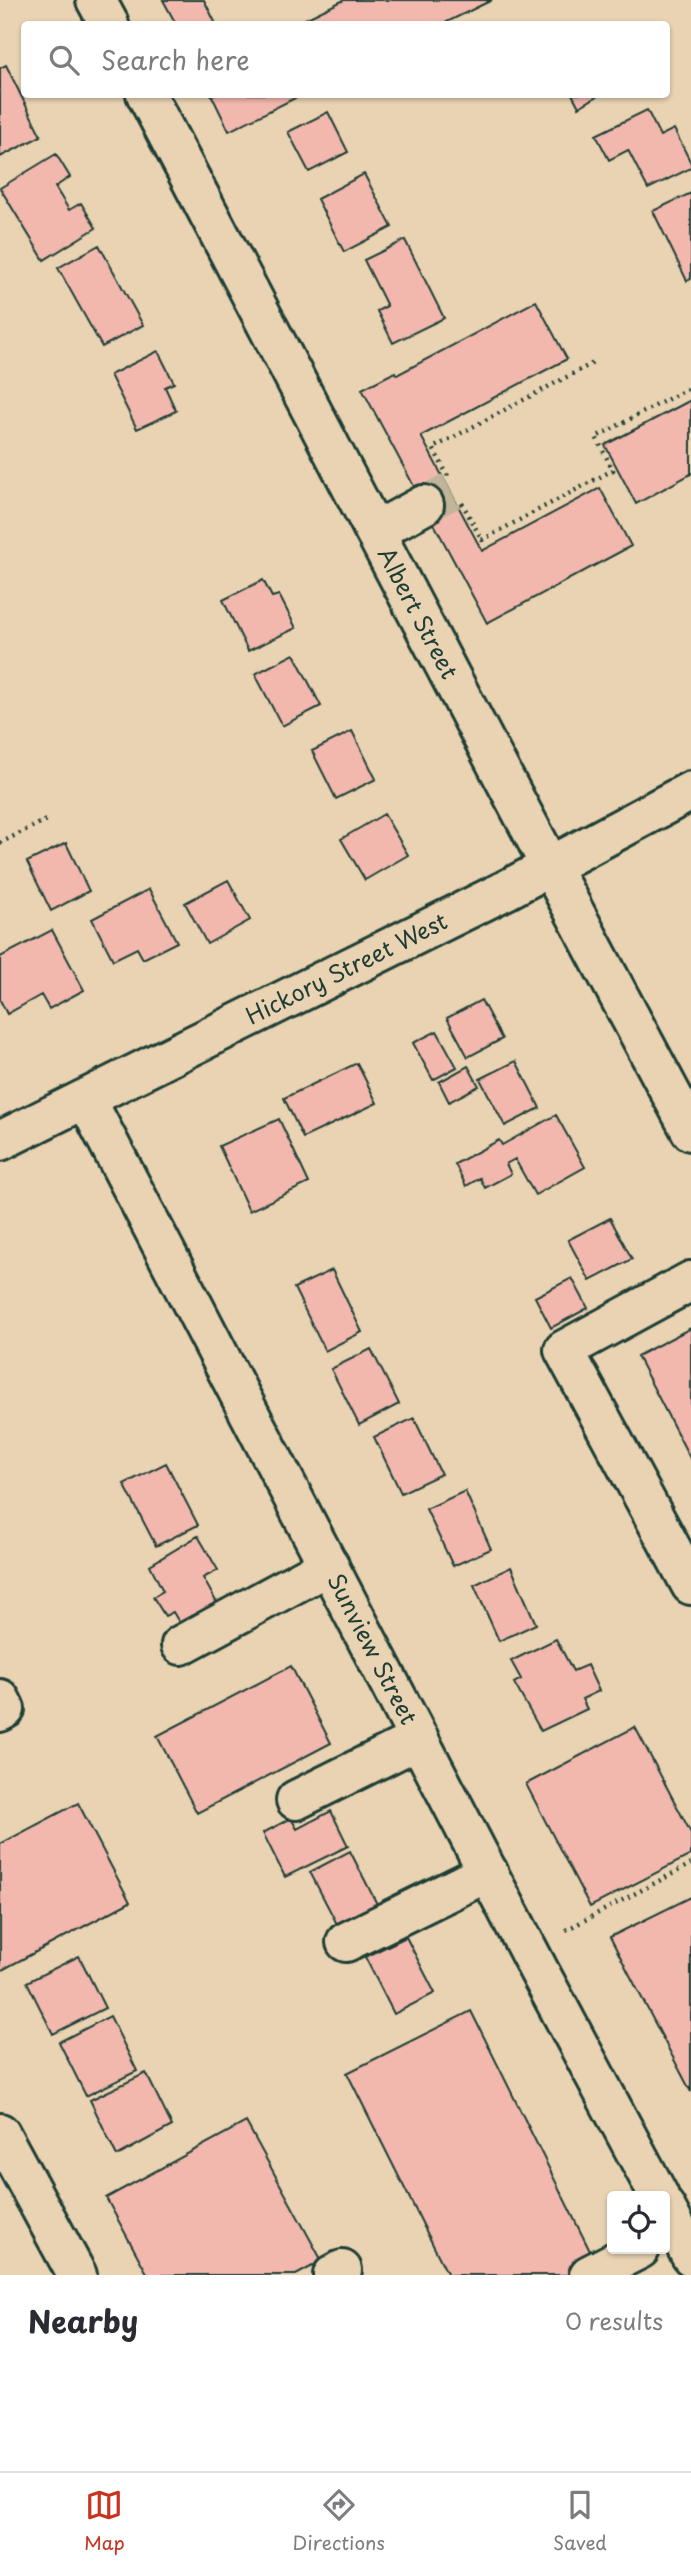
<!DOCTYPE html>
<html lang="en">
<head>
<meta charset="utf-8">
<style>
	body { margin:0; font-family:"Playpen Sans",sans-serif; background:#f2f2f3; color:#2b2b33 }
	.controls { position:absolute; right:21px; bottom:21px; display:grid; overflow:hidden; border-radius:7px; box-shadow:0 2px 5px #0004 }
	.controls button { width:63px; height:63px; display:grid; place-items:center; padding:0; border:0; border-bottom:2px solid #e1e1e2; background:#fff; color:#2b2b33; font:35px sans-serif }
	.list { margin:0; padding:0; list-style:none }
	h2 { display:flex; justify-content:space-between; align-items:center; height:91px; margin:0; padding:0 28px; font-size:30px }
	h2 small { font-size:23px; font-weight:400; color:#7c7c81 }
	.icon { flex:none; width:38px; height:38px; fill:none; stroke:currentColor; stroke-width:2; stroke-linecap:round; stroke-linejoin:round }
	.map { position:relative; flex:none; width:691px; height:2275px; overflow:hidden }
	.search { position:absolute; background:#fff; box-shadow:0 2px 5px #0004; left:21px; right:21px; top:21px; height:77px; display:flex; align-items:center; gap:18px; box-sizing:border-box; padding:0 24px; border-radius:7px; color:#7c7c81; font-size:26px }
	.sheet { height:196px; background:#fff }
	nav { display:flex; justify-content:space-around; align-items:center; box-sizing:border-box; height:98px; border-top:2px solid #e1e1e2; background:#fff; font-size:19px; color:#7c7c81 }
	nav a { display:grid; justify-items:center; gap:4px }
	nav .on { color:#c8321e }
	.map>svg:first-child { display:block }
</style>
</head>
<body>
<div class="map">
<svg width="691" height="2275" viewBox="0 0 691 2275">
	<rect width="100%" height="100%" fill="#e9d3b2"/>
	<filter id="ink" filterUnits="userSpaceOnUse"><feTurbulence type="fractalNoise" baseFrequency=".0143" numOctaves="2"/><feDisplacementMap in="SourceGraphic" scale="14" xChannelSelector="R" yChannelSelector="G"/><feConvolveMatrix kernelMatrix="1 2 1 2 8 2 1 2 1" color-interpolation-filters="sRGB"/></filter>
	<g filter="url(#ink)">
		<path fill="#f2b8ae" stroke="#1f3d34" stroke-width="2" d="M 163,0 L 204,0 L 216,24 L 176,24 Z
			M 344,0 L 492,0 L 443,24 L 295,24 Z
			M 6,65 L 41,136 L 0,157 L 0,68 Z
			M 211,94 L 303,94 L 229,131 Z
			M 572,94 L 601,94 L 579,107 Z
			M 647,110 L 660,136 L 674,129 L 691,163 L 691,168 L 648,189 L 628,150 L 609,160 L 596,135 Z
			M 328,112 L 348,152 L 309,172 L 288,132 Z
			M 56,154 L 70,177 L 55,187 L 69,210 L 81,203 L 96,228 L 44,260 L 0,188 Z
			M 364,174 L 392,227 L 344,252 L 317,199 Z
			M 691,193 L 691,279 L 687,281 L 653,211 Z
			M 405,240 L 444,318 L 393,343 L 377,311 L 387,306 L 364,260 Z
			M 99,245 L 143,325 L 102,347 L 58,268 Z
			M 536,301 L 567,359 L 421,436 L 482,551 L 600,488 L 631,546 L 487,623 L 362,389 L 395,372 L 397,375 Z
			M 158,351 L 174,383 L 165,387 L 176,411 L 137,429 L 110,375 Z
			M 691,400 L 691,474 L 636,504 L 605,445 Z
			M 263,580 L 272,597 L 279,595 L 296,628 L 248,651 L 223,600 Z
			M 294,654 L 321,706 L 282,726 L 255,674 Z
			M 352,731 L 376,779 L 336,799 L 312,751 Z
			M 384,814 L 408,855 L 365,880 L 341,839 Z
			M 66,843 L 89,891 L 51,911 L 27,862 Z
			M 228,880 L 250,920 L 207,944 L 185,903 Z
			M 149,889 L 177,942 L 143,959 L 137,948 L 113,960 L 92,919 Z
			M 52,930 L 84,990 L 49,1009 L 41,995 L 7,1014 L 0,1000 L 0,957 Z
			M 481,1000 L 502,1039 L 468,1057 L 447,1018 Z
			M 437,1031 L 457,1067 L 433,1080 L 413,1043 Z
			M 516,1061 L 540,1108 L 505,1126 L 480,1079 Z
			M 357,1063 L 377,1103 L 303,1138 L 284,1098 Z
			M 468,1066 L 479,1086 L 449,1102 L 439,1082 Z
			M 556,1115 L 585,1167 L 535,1195 L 515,1159 L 506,1164 L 511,1174 L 485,1188 L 480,1178 L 466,1186 L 455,1164 L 499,1140 L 502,1145 Z
			M 279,1119 L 309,1183 L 249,1211 L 219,1146 Z
			M 610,1218 L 632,1259 L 590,1281 L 568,1240 Z
			M 332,1270 L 362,1332 L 325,1351 L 294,1288 Z
			M 572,1278 L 588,1308 L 551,1328 L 535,1297 Z
			M 691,1328 L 691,1460 L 637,1356 Z
			M 371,1349 L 399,1404 L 359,1425 L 331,1369 Z
			M 414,1418 L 441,1474 L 401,1493 L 374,1437 Z
			M 166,1463 L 198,1525 L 156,1546 L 124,1484 Z
			M 465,1491 L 491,1549 L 453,1566 L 426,1509 Z
			M 198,1536 L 218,1570 L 203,1578 L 217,1603 L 180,1624 L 173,1612 L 165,1616 L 153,1597 L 163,1591 L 150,1565 Z
			M 511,1567 L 536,1624 L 499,1641 L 474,1585 Z
			M 556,1639 L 573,1671 L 587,1665 L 599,1691 L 582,1699 L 587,1709 L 541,1731 L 514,1683 L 521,1679 L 511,1661 Z
			M 291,1666 L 331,1743 L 197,1813 L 157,1736 Z
			M 635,1727 L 691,1833 L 691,1855 L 590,1907 L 526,1784 Z
			M 78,1803 L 130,1902 L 0,1971 L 0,1844 Z
			M 331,1811 L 348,1846 L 285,1877 L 263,1833 L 291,1818 L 297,1829 Z
			M 350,1851 L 380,1910 L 340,1930 L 310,1872 Z
			M 691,1897 L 691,2092 L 610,1937 Z
			M 406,1937 L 435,1993 L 394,2014 L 365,1957 Z
			M 79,1956 L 105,2008 L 53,2034 L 27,1982 Z
			M 471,2011 L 595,2261 L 567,2275 L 448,2275 L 347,2073 Z
			M 110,2016 L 137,2071 L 86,2096 L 59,2042 Z
			M 146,2073 L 172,2126 L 117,2156 L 90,2100 Z
			M 246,2122 L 322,2261 L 296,2275 L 148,2275 L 106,2198 Z"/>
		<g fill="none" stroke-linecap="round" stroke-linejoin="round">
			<path stroke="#c1b599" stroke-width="38" stroke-dasharray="38 19" stroke-linecap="butt" d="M 424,505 L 451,491"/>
			<g stroke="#1f3d34" stroke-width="44">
				<g id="minor">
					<path d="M 96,0 L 109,24"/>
					<path id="s1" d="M 146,94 C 328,440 506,787 691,1131"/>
					<path d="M 376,531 L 424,505"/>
					<path id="s2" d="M 86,1099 L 538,1969 L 659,2196"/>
					<path id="s3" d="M 0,1141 L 506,890 L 691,791"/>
					<path d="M 691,1281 L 564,1350 L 691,1585"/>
					<path d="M 181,1645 L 329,1565"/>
					<path d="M 0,1699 L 5,1709 L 0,1712"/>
					<path d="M 296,1800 L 419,1739"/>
					<path d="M 346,1942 L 488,1872"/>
					<path d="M 0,2133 L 77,2275"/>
					<path d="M 665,2207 L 691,2256"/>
					<path d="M 333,2275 L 342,2270"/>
					<path d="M 589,2275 L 640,2249"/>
				</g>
			</g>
			<path stroke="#1f3d34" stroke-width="4.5" stroke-dasharray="2 5" stroke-linecap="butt" d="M 448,476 L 433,448 L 593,363
				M 462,503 L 482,540 L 613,470 L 596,437 L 691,387
				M 0,843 L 48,819
				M 566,1930 L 691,1864"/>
			<use href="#minor" stroke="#e9d3b2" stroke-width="38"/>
		</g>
	</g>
	<g text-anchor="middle" stroke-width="6" stroke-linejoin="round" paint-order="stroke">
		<g font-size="23" fill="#1f3d34" stroke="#e9d3b2">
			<text dy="8" stroke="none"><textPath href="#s1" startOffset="586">Albert Street</textPath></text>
			<text dy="8" stroke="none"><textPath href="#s3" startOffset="387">Hickory Street West</textPath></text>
			<text dy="8" stroke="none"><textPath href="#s2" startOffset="620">Sunview Street</textPath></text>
		</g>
	</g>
</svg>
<div class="controls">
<button><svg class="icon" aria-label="locate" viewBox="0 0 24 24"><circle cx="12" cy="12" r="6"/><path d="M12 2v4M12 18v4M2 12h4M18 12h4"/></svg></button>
</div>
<div class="search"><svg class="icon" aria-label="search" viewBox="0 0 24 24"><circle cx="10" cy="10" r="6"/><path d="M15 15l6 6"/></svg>Search here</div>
</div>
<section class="sheet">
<h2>Nearby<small>0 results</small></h2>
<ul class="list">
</ul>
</section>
<nav>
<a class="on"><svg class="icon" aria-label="map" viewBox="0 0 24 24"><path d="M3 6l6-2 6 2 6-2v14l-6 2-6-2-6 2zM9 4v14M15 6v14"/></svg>Map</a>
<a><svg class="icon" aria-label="directions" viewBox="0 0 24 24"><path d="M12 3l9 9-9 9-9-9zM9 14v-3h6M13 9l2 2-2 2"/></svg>Directions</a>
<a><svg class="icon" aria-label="saved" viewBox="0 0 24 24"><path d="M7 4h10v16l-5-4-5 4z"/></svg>Saved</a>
</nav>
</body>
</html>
